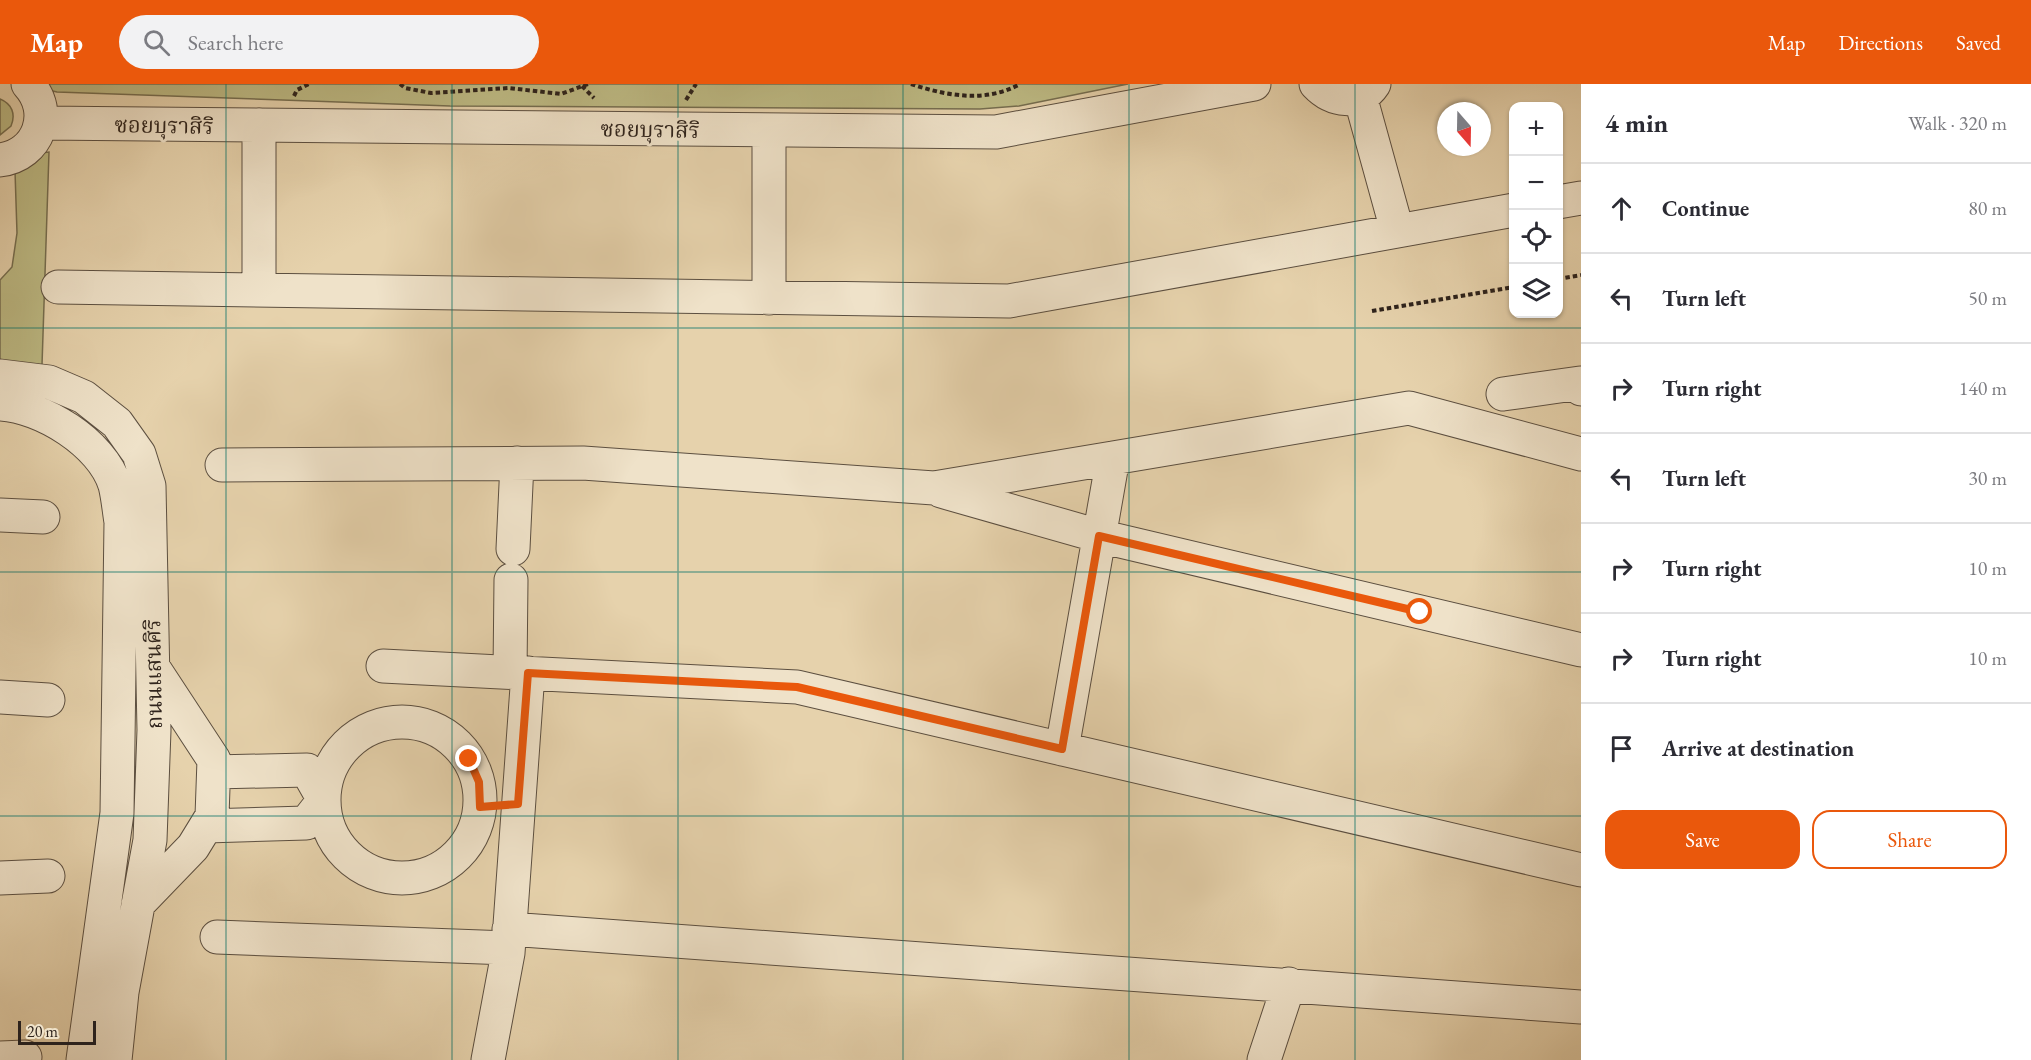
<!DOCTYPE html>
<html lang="en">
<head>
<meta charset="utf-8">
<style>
	body { margin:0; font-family:"EB Garamond","Noto Serif Thai",serif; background:#f2f2f3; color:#2b2b33 }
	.controls { position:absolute; right:18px; top:18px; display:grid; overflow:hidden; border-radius:12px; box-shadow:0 2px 4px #0004 }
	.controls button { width:54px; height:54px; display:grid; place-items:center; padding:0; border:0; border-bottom:2px solid #e1e1e2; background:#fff; color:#2b2b33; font:30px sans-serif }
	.compass { position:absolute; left:1437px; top:18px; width:54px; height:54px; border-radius:50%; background:#fff; box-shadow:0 2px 4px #0004; rotate:160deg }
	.scale { position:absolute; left:18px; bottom:15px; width:78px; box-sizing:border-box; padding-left:6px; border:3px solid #2e231c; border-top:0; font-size:16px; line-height:21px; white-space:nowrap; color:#2e231c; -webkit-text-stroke:4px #efe2c9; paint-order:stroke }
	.stop { position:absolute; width:18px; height:18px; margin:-14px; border:4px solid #ea580c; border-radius:50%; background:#fff }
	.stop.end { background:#ea580c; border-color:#fff; box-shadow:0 2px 6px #0008 }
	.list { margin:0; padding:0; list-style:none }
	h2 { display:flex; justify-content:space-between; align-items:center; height:78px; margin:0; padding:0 24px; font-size:26px }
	h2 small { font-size:20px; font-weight:400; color:#7c7c81 }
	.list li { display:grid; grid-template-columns:39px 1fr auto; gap:18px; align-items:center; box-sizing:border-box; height:90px; padding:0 24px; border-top:2px solid #e1e1e2 }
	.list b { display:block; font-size:22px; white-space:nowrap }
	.list em { font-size:20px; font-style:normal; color:#7c7c81 }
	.actions { display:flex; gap:12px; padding:18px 24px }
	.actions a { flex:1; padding:14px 0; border:2px solid #ea580c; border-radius:18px; text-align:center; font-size:21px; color:#ea580c }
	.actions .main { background:#ea580c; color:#fff }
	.icon { flex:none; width:33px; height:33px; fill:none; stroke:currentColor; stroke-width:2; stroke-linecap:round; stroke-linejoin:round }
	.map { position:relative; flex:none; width:1581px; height:976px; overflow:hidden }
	header { display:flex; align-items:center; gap:36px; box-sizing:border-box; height:84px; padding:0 30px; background:#ea580c; color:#fff }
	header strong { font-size:28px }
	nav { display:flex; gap:33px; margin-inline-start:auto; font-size:21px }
	.search { width:420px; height:54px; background:#f2f2f3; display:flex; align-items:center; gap:15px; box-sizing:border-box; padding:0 21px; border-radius:33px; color:#7c7c81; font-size:22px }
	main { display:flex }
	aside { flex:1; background:#fff }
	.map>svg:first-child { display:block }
</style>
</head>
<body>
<header>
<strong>Map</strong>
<div class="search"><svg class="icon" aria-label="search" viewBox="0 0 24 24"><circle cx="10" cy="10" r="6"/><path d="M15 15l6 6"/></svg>Search here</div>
<nav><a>Map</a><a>Directions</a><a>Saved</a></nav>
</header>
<main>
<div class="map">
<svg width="1581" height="976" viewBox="0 0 1581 976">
	<rect width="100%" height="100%" fill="#e6d2ac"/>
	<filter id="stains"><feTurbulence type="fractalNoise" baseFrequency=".00333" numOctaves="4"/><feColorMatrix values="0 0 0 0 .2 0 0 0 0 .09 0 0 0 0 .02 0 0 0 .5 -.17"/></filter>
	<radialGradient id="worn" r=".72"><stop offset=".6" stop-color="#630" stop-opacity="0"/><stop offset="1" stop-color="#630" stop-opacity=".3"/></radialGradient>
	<path fill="#bdba84" stroke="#766e50" stroke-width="1.5" d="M 39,0 L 1128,0 L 1019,22 L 980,25 L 450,22 L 57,8 L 44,5 Z
		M 0,15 C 12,20 16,30 11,42 L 0,51 Z
		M 49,68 L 42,281 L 0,278 L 0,196 L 12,183 L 17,149 L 15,87 L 32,70 Z"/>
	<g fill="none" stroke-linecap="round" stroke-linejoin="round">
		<g stroke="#5c4f40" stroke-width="35">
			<path id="minor" d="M 1316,0 C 1332,17 1360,22 1374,0
				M 1360,12 L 1397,146
				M 42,39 L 996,48 L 1254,0
				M 769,46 L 769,214
				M 0,76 C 39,71 54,28 28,0
				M 1558,118 L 1581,114
				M 58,203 L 1009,217 L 1514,126
				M 259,206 L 259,41
				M 0,292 L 49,298 L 84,313 L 117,339 L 139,370 L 149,402 L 154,646 L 150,756 L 122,908 L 115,976
				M 1503,310 L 1580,299 L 1581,305
				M 0,320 C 42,322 102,359 115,401 C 118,413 119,426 121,438 L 117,729 L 83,976
				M 1113,374 L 1409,324 L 1581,370
				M 222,381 L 583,379 L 934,404 L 1113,374 L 1062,665
				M 941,407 L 1099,452 L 1581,566
				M 0,431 L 43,433
				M 513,465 L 517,379
				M 383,582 L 797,603 L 1581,786
				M 510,588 L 511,496
				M 0,613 L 48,616
				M324 716a78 78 0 1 1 156 0a78 78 0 1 1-156 0Z
				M 206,742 L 306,739 L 324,716 L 307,686 L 214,688
				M 0,794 L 48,792
				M 138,820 L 193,763 L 212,732 L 214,676 L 153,583
				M 509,845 L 1581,923
				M 217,853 L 508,864
				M 0,974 L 25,973
				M 488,976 L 508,869 L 528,589
				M 1264,976 L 1289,900"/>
		</g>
		<path stroke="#2e231c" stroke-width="4" stroke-dasharray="4.5 3" stroke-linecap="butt" d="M 400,0 L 405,4 L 431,9 L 509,4 L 561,10 L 588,0
			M 911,0 C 947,12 986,19 1020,0
			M 582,2 L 594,14
			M 294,12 L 297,6 L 309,0
			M 686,16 L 696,0
			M 1558,195 L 1581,191
			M 1372,227 L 1514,203"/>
		<use href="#minor" stroke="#efe2c9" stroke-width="33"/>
	</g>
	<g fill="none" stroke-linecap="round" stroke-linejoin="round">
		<path stroke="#ea580c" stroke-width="8" d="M 469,675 L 479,698 L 480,723 L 518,720 L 528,589 L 797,603 L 1062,665 L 1099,452 L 1420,528"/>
	</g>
	<path fill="none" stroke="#0f766e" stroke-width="1.5" stroke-opacity="0.55" d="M 226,0 L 226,976M 452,0 L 452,976M 678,0 L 678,976M 903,0 L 903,976M 1129,0 L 1129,976M 1355,0 L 1355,976M 0,244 L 1581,244M 0,488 L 1581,488M 0,732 L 1581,732"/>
	<g text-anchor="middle" stroke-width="6" stroke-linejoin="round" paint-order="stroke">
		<g font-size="22" fill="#2e231c" stroke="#efe2c9">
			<text transform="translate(164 41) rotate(1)" y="8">ซอยบุราสิริ</text>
			<text transform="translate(650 45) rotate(1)" y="8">ซอยบุราสิริ</text>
			<text transform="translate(153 590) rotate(-91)" y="8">ถนนแสนศิริ</text>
		</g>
	</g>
	<rect width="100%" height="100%" filter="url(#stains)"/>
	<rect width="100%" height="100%" fill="url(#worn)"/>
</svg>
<div class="controls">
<button>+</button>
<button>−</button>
<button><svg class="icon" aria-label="locate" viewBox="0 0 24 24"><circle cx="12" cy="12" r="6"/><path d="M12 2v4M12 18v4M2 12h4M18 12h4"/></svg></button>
<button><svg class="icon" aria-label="layers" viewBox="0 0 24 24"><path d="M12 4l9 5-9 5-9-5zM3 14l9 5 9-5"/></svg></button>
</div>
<svg class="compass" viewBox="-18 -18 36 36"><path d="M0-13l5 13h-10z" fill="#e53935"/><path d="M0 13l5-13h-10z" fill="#7c7c81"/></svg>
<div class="scale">20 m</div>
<div class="stop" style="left:1420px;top:528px"></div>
<div class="stop end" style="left:469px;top:675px"></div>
</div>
<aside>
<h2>4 min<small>Walk · 320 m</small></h2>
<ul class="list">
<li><svg class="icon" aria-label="ahead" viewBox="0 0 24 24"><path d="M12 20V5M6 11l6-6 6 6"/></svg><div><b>Continue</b></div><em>80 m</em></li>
<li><svg class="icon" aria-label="left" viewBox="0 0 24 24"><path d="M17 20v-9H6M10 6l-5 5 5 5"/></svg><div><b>Turn left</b></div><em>50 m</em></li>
<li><svg class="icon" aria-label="right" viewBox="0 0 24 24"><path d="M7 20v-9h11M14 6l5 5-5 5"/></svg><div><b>Turn right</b></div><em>140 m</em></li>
<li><svg class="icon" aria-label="left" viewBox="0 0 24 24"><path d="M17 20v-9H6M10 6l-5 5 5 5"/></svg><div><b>Turn left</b></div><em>30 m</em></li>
<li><svg class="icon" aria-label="right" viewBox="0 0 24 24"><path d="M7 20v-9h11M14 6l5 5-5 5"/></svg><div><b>Turn right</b></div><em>10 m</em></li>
<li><svg class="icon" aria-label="right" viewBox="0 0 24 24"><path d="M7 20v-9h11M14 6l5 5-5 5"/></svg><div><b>Turn right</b></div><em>10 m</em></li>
<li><svg class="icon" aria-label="arrive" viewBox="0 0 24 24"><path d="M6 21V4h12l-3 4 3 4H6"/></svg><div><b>Arrive at destination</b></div></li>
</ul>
<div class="actions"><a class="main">Save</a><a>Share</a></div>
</aside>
</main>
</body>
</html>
